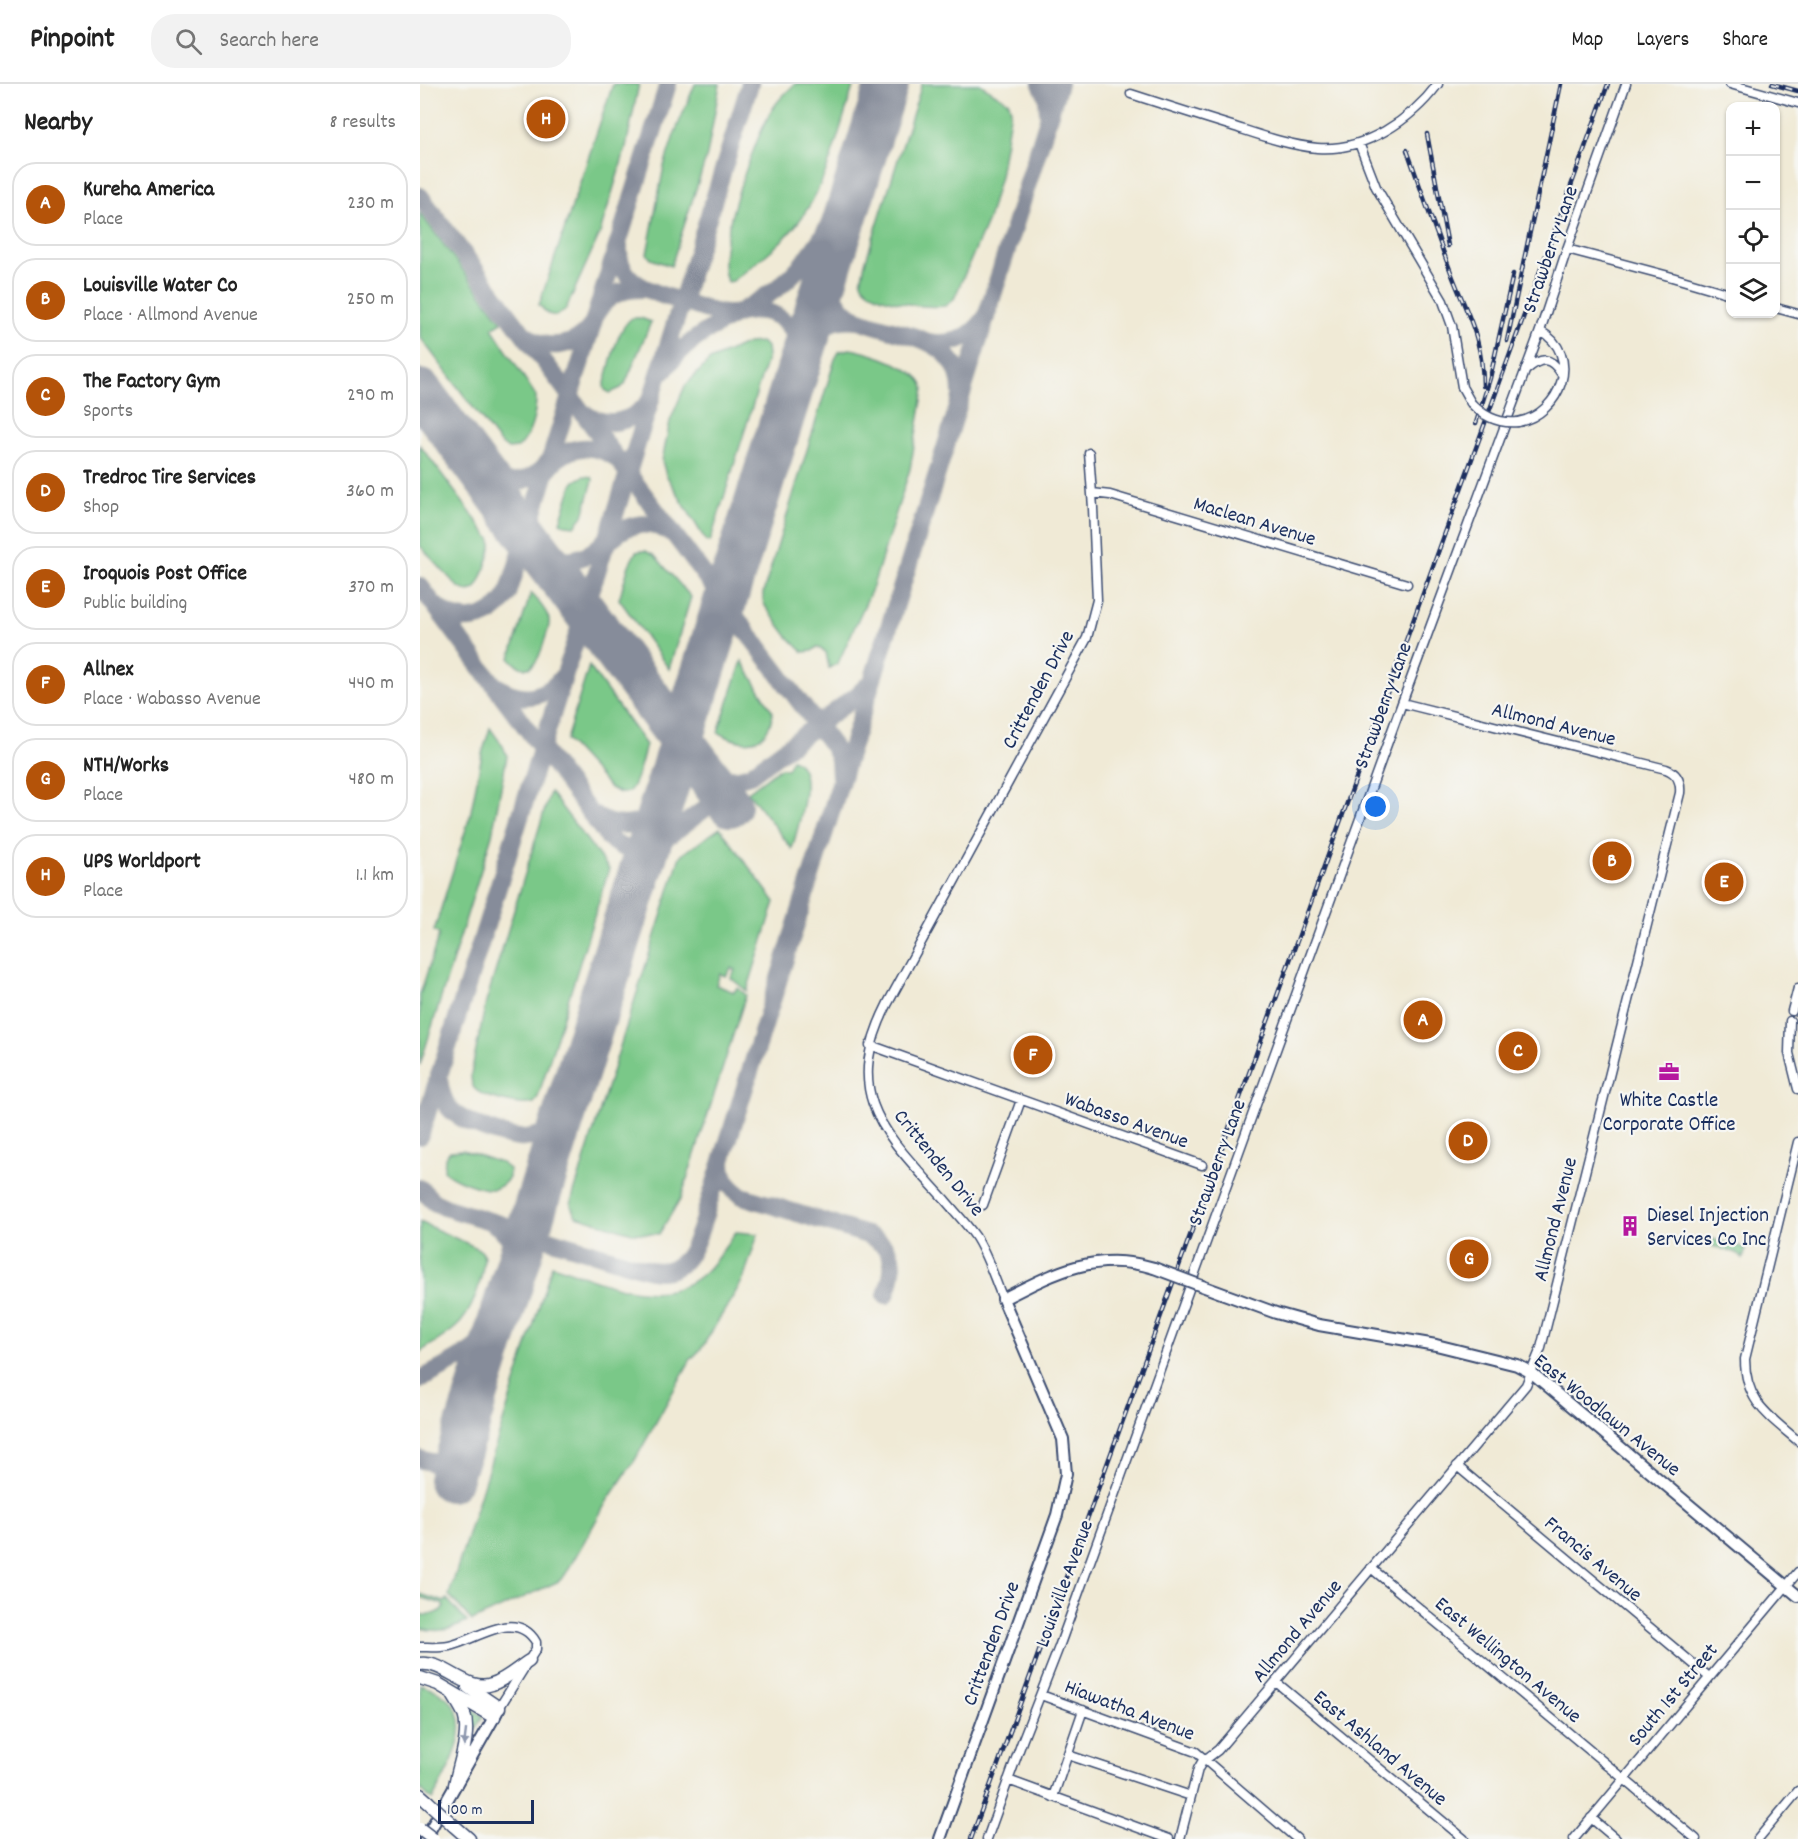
<!DOCTYPE html>
<html lang="en">
<head>
<meta charset="utf-8">
<style>
	body { margin:0; font-family:Dekko,sans-serif; background:#f2f2f2; color:#222 }
	.controls { position:absolute; right:18px; top:18px; display:grid; overflow:hidden; border-radius:12px; box-shadow:0 2px 4px #0004 }
	.controls button { width:54px; height:54px; display:grid; place-items:center; padding:0; border:0; border-bottom:2px solid #e0e0e0; background:#fff; color:#222; font:30px sans-serif }
	.scale { position:absolute; left:18px; bottom:15px; width:96px; box-sizing:border-box; padding-left:6px; border:3px solid #1b2f5e; border-top:0; font-size:16px; line-height:21px; white-space:nowrap; color:#1b2f5e; -webkit-text-stroke:4px #f6f6f2; paint-order:stroke }
	.you { position:absolute; left:956px; top:723px; width:21px; height:21px; margin:-15px; border:4px solid #fff; border-radius:50%; background:#1a73e8; box-shadow:0 0 0 9px #1a73e833 }
	.badge { display:grid; place-items:center; width:39px; height:39px; border-radius:50%; background:#b45309; color:#fff; font-size:20px; font-weight:700 }
	.pin { position:absolute; translate:-50% -50%; border:3px solid #fff; box-shadow:0 2px 6px #0006 }
	.list { margin:0; padding:0; list-style:none }
	h2 { display:flex; justify-content:space-between; align-items:center; height:78px; margin:0; padding:0 24px; font-size:26px }
	h2 small { font-size:20px; font-weight:400; color:#767676 }
	.list li { display:grid; grid-template-columns:39px 1fr auto; gap:18px; align-items:center; box-sizing:border-box; height:84px; margin:0 12px 12px; padding:0 12px; border:2px solid #e0e0e0; border-radius:24px }
	.list b { display:block; font-size:22px; white-space:nowrap }
	.list p { margin:0; font-size:20px; white-space:nowrap; color:#767676 }
	.list em { font-size:20px; font-style:normal; color:#767676 }
	.icon { flex:none; width:33px; height:33px; fill:none; stroke:currentColor; stroke-width:2; stroke-linecap:round; stroke-linejoin:round }
	.map { position:relative; flex:none; width:1378px; height:1755px; overflow:hidden }
	header { display:flex; align-items:center; gap:36px; box-sizing:border-box; height:84px; padding:0 30px; background:#fff; border-bottom:2px solid #e0e0e0 }
	header strong { font-size:28px }
	nav { display:flex; gap:33px; margin-inline-start:auto; font-size:21px }
	.search { width:420px; height:54px; background:#f2f2f2; display:flex; align-items:center; gap:15px; box-sizing:border-box; padding:0 21px; border-radius:24px; color:#767676; font-size:22px }
	main { display:flex }
	aside { flex:1; background:#fff }
	.map>svg:first-child { display:block }
</style>
</head>
<body>
<header>
<strong>Pinpoint</strong>
<div class="search"><svg class="icon" aria-label="search" viewBox="0 0 24 24"><circle cx="10" cy="10" r="6"/><path d="M15 15l6 6"/></svg>Search here</div>
<nav><a>Map</a><a>Layers</a><a>Share</a></nav>
</header>
<main>
<aside>
<h2>Nearby<small>8 results</small></h2>
<ul class="list">
<li><span class="badge">A</span><div><b>Kureha America</b><p>Place</p></div><em>230 m</em></li>
<li><span class="badge">B</span><div><b>Louisville Water Co</b><p>Place · Allmond Avenue</p></div><em>250 m</em></li>
<li><span class="badge">C</span><div><b>The Factory Gym</b><p>Sports</p></div><em>290 m</em></li>
<li><span class="badge">D</span><div><b>Tredroc Tire Services</b><p>Shop</p></div><em>360 m</em></li>
<li><span class="badge">E</span><div><b>Iroquois Post Office</b><p>Public building</p></div><em>370 m</em></li>
<li><span class="badge">F</span><div><b>Allnex</b><p>Place · Wabasso Avenue</p></div><em>440 m</em></li>
<li><span class="badge">G</span><div><b>NTH/Works</b><p>Place</p></div><em>480 m</em></li>
<li><span class="badge">H</span><div><b>UPS Worldport</b><p>Place</p></div><em>1.1 km</em></li>
</ul>
</aside>
<div class="map">
<svg width="1378" height="1755" viewBox="0 0 1378 1755">
	<rect width="100%" height="100%" fill="#f6f6f2"/>
	<filter id="ink" filterUnits="userSpaceOnUse"><feTurbulence type="fractalNoise" baseFrequency=".0167" numOctaves="2"/><feDisplacementMap in="SourceGraphic" scale="12" xChannelSelector="R" yChannelSelector="G"/><feConvolveMatrix kernelMatrix="1 2 1 2 8 2 1 2 1" color-interpolation-filters="sRGB"/></filter>
	<filter id="wash" filterUnits="userSpaceOnUse"><feTurbulence type="fractalNoise" baseFrequency=".008" numOctaves="4" result="noise"/><feDisplacementMap in="SourceGraphic" scale="24" xChannelSelector="R" yChannelSelector="G"/><feGaussianBlur stdDeviation="1.35" result="paint"/><feColorMatrix in="noise" values="0 0 0 0 0 0 0 0 0 0 0 0 0 0 0 0 0 1.4 0 .05"/><feComposite in="paint" operator="in"/></filter>
	<g filter="url(#wash)">
		<rect width="100%" height="100%" fill="#f0ead6"/>
		<path fill="#7ac888" stroke="#4a7c73" stroke-width="1.5" d="M 193,0 L 219,0 L 206,63 L 180,149 L 146,225 L 136,232 L 128,230 L 119,221 Z
			M 275,0 L 300,0 L 287,71 L 251,182 L 231,175 L 227,170 L 244,82 L 254,51 Z
			M 375,0 L 434,0 C 420,42 409,94 384,130 C 366,158 338,177 313,197 L 308,198 C 290,172 337,45 356,20 C 361,13 369,6 375,0 Z
			M 502,0 L 560,0 L 589,18 L 591,26 L 580,92 L 568,136 L 534,215 L 525,222 C 505,224 449,218 441,198 L 445,179 Z
			M 0,129 L 82,238 L 72,244 L 116,312 C 116,331 111,352 98,364 L 88,365 L 79,358 L 0,253 Z
			M 212,234 L 221,234 L 231,238 L 205,300 L 201,304 L 190,309 L 185,306 L 184,302 C 190,283 196,245 212,234 Z
			M 341,258 L 347,263 L 348,272 L 290,458 L 286,457 L 246,391 L 242,377 L 250,337 L 265,302 L 290,276 L 328,259 Z
			M 429,265 C 447,267 503,285 504,305 L 490,385 L 452,505 L 418,579 L 409,584 L 406,568 L 397,563 L 392,567 L 383,568 L 368,553 L 345,522 L 343,516 L 343,509 L 415,275 L 419,268 Z
			M 0,361 L 71,456 C 72,465 69,473 66,481 C 61,496 57,516 37,502 L 0,462 Z
			M 164,392 L 172,393 L 173,396 L 163,432 L 155,442 L 145,441 L 140,438 L 152,401 L 155,397 Z
			M 221,467 L 226,467 L 235,472 L 271,513 L 249,585 L 199,515 L 209,481 L 216,468 Z
			M 111,509 C 117,516 128,527 129,536 C 130,542 127,549 125,555 C 120,573 111,599 90,574 Z
			M 322,577 L 353,628 C 348,662 324,664 298,648 Z
			M 169,582 L 226,661 C 223,671 217,701 209,707 C 202,712 196,707 190,704 L 146,656 Z
			M 70,644 L 83,662 L 87,672 L 72,751 L 0,981 L 0,911 L 19,850 L 14,847 L 50,732 L 62,670 Z
			M 372,675 C 399,684 377,745 372,765 L 328,708 L 357,686 L 361,684 L 367,685 Z
			M 130,708 L 189,785 L 118,1013 L 114,1019 C 102,1023 62,1014 54,1004 C 51,1000 51,995 51,990 L 66,918 Z
			M 300,744 L 355,818 L 327,907 L 311,894 L 315,886 L 311,884 L 306,892 L 300,890 L 296,901 L 314,908 L 317,904 L 319,905 L 326,911 L 261,1114 L 239,1150 L 212,1149 L 156,1132 L 151,1122 L 152,1115 L 260,772 Z
			M 43,1066 L 81,1079 L 89,1085 L 89,1094 C 85,1099 80,1104 73,1105 C 62,1106 31,1095 24,1086 L 25,1074 L 30,1067 Z
			M 0,1138 L 57,1164 L 62,1168 L 64,1174 C 62,1197 53,1229 35,1244 C 25,1253 12,1260 0,1268 Z
			M 316,1148 L 338,1150 L 323,1196 L 281,1265 L 271,1275 L 215,1376 L 189,1414 L 145,1491 L 139,1497 L 52,1537 L 29,1511 L 132,1181 C 180,1196 242,1229 285,1188 C 297,1177 306,1161 316,1148 Z
			M 1292,1155 L 1326,1164 L 1323,1175 L 1317,1169 L 1291,1162 Z
			M 0,1510 L 25,1518 L 27,1515 L 47,1538 C 31,1546 18,1549 0,1544 L 0,1530 C 7,1533 20,1529 24,1523 L 22,1520 L 0,1513 Z
			M 0,1600 C 68,1621 35,1673 12,1716 L 0,1704 Z
			M 45,1621 L 63,1632 L 50,1654 Z"/>
		<g fill="none" stroke-linecap="round" stroke-linejoin="round">
			<path stroke="#868c9a" stroke-width="18" d="M 621,0 L 627,12 L 628,29
				M 0,112 L 412,661 L 419,674 L 420,692
				M 430,126 C 419,162 393,206 432,233 C 474,252 540,249 541,308
				M 199,162 C 196,201 236,209 266,219 C 279,223 292,229 306,230 C 318,231 330,225 343,227 C 352,229 361,233 367,240 C 393,267 369,310 360,340
				M 178,227 C 188,210 205,204 225,205
				M 106,251 C 126,268 157,263 171,242
				M 509,258 C 531,262 552,254 565,234
				M 382,278 C 391,249 405,232 438,236
				M 244,287 C 272,244 323,233 361,201 C 417,155 442,67 465,0
				M 0,317 L 11,325 L 27,344
				M 164,329 C 186,345 212,339 229,318
				M 25,338 C 43,361 62,403 97,398 C 110,396 120,388 128,378
				M 128,385 C 145,362 171,357 195,373
				M 82,413 C 94,430 106,451 121,465 C 142,484 171,475 186,455
				M 186,461 C 203,439 228,434 251,449
				M 120,470 L 157,520 L 160,538
				M 0,502 L 188,753 C 203,768 219,770 238,760 L 303,711
				M 15,521 C 39,544 71,538 88,510 L 248,0
				M 78,603 C 101,619 127,614 143,592
				M 247,633 L 289,687 C 304,696 314,696 330,691 L 436,612 L 451,598
				M 174,731 C 196,747 229,744 241,716 C 248,702 251,686 256,672
				M 19,994 C 20,1004 22,1015 29,1024 C 40,1038 82,1052 99,1054 C 111,1055 124,1050 134,1043 C 150,1029 158,988 165,967
				M 0,1052 L 330,0
				M 302,1078 C 302,1095 309,1103 322,1112 L 447,1151 C 477,1164 476,1183 466,1211
				M 0,1104 L 14,1118 L 27,1124 L 230,1186 C 267,1193 275,1161 284,1134 L 639,0
				M 74,1140 C 92,1151 98,1166 96,1187
				M 0,1296 C 32,1278 68,1264 83,1229
				M 0,1375 C 42,1391 74,1353 57,1313"/>
			<path stroke="#868c9a" stroke-width="44" d="M 0,307 L 310,721
				M 30,1396 L 467,0"/>
		</g>
	</g>
	<g filter="url(#ink)">
		<g fill="none" stroke-linecap="round" stroke-linejoin="round">
			<g stroke="#3b4b70" stroke-width="11">
				<path id="minor" d="M 1310,0 L 1378,19
					M 711,10 C 745,21 779,32 812,42 C 840,51 867,61 897,64 C 944,68 991,36 1018,0
					M 939,59 L 956,103 L 1023,217 L 1032,242 L 1042,303 L 1051,319
					M 1147,165 L 1245,191 L 1310,210
					M 1356,224 L 1378,230
					M 1106,286 C 1121,273 1130,272 1141,289
					M 1098,338 C 1141,330 1163,270 1120,247
					M 672,409 L 690,411 L 987,500
					M 1372,927 L 1378,904
					M 1370,937 L 1369,969 L 1378,1005
					M 450,961 L 782,1081
					M 1378,1058 L 1325,1275 C 1325,1318 1349,1332 1378,1357
					M 563,1121 L 601,1016
					M 583,1215 C 574,1194 567,1170 555,1152 C 546,1139 535,1128 525,1116 C 465,1049 420,1013 468,919 L 667,554 L 677,516 L 673,424 L 669,369
					M 1037,1382 L 1289,1593
					M 951,1484 L 1276,1755
					M 0,1563 C 9,1563 19,1564 29,1562 C 55,1557 95,1523 116,1558 L 116,1565 L 79,1624
					M 856,1598 L 1044,1755
					M 621,1611 L 776,1668 L 877,1755
					M 648,1671 L 771,1712
					M 588,1696 L 749,1755
					M 633,1713 L 663,1626
					M 1171,1734 L 1196,1755
					M 567,1755 L 603,1655 L 639,1563 L 982,619 L 1120,247 L 1147,165 L 1206,0
					M 760,1755 L 778,1685 L 782,1678 L 798,1666 L 1106,1301 L 1121,1264 L 1260,709 C 1261,697 1257,689 1246,685 L 982,619
					M 1154,1755 L 1378,1488
					M 1338,1755 L 1378,1707"/>
			</g>
			<g stroke="#3b4b70" stroke-width="14">
				<path id="major" d="M 782,1202 L 856,1229 L 899,1241 L 1016,1261 L 1097,1281 L 1112,1289 L 1378,1512
					M 5,1755 L 77,1628
					M 520,1755 L 637,1431 L 646,1390 L 643,1355 L 583,1215 C 634,1189 676,1166 734,1184"/>
			</g>
			<g stroke="#3b4b70" stroke-width="15">
				<path id="highway" d="M 0,1580 C 26,1577 47,1609 72,1600 C 85,1596 98,1584 109,1577
					M 0,1594 L 18,1600 L 74,1633
					M 48,1603 L 79,1624
					M 32,1609 C 36,1616 41,1623 44,1630 C 51,1650 39,1680 35,1701
					M 0,1711 L 8,1718
					M 33,1741 L 49,1755"/>
			</g>
			<use href="#minor" stroke="#fff" stroke-width="8"/>
			<use href="#major" stroke="#fff" stroke-width="10"/>
			<use href="#highway" stroke="#fff" stroke-width="12"/>
			<g stroke="#1b2f5e" stroke-width="4.5">
				<path id="rail" d="M 1352,0 L 1378,7
					M 1007,50 L 1028,162
					M 987,66 C 1001,105 1014,144 1029,183 C 1045,227 1063,252 1063,302
					M 1087,257 L 1141,0
					M 1056,339 L 1070,294 L 1093,190
					M 551,1755 L 1188,0"/>
			</g>
			<use href="#rail" stroke="#f6f6f2" stroke-width="2" stroke-dasharray="7" stroke-linecap="butt"/>
			<g stroke="#3b4b70" stroke-width="11" stroke-linecap="butt">
				<path id="minor-bridge" d="M 1051,319 C 1064,333 1079,340 1098,338"/>
			</g>
			<g stroke="#3b4b70" stroke-width="14" stroke-linecap="butt">
				<path id="major-bridge" d="M 734,1184 L 782,1202"/>
			</g>
			<g stroke="#3b4b70" stroke-width="15" stroke-linecap="butt">
				<path id="highway-bridge" d="M 8,1718 L 33,1741
					M 0,1745 L 13,1755"/>
			</g>
			<use href="#minor-bridge" stroke="#fff" stroke-width="8"/>
			<use href="#major-bridge" stroke="#fff" stroke-width="10"/>
			<use href="#highway-bridge" stroke="#fff" stroke-width="12"/>
		</g>
		<defs><path id="oneway-solid" d="M-6-.8H1V-3.2L6.5 0L1 3.2V.8H-6Z" transform="scale(1.5)"/></defs>
		<use fill="#8d97ae" href="#oneway-solid" transform="translate(45 1654) rotate(97)"/>
	</g>
	<defs>
		<g id="office-bare" transform="scale(1.62)"><path d="M-6-3h4V-5.5h4V-3h4V5H-6ZM-1-4.5V-3h2v-1.5ZM-6 0V1H6V0Z" fill="#b5179e" stroke="#f6f6f2" stroke-width="2.5" paint-order="stroke"/></g>
		<g id="building-bare" transform="scale(1.62)"><path d="M-4-6H4V6H1V3H-1V6H-4ZM-2.5-4.3h1.7v1.8h-1.7ZM.8-4.3h1.7v1.8H.8ZM-2.5-1h1.7V.8h-1.7ZM.8-1h1.7V.8H.8Z" fill="#b5179e" stroke="#f6f6f2" stroke-width="2.5" paint-order="stroke"/></g>
	</defs>
	<g fill-rule="evenodd">
		<use href="#office-bare" x="1249" y="988"/>
		<use href="#building-bare" x="1210" y="1142"/>
	</g>
	<g text-anchor="middle" stroke-width="4.5" stroke-linejoin="round" paint-order="stroke">
		<g font-size="21" fill="#1b2f5e" stroke="#f6f6f2">
			<text transform="translate(1129 165) rotate(-71)" y="7">Strawberry Lane</text>
			<text transform="translate(835 436) rotate(17)" y="7">Maclean Avenue</text>
			<text transform="translate(617 605) rotate(-62)" y="7">Crittenden Drive</text>
			<text transform="translate(962 621) rotate(-70)" y="7">Strawberry Lane</text>
			<text transform="translate(1134 639) rotate(14)" y="7">Allmond Avenue</text>
			<text transform="translate(707 1035) rotate(20)" y="7">Wabasso Avenue</text>
			<text transform="translate(520 1078) rotate(51)" y="7">Crittenden Drive</text>
			<text transform="translate(796 1078) rotate(-70)" y="7">Strawberry Lane</text>
			<text transform="translate(1134 1135) rotate(-76)" y="7">Allmond Avenue</text>
			<text transform="translate(1188 1330) rotate(39)" y="7">East Woodlawn Avenue</text>
			<text transform="translate(1174 1474) rotate(40)" y="7">Francis Avenue</text>
			<text transform="translate(643 1499) rotate(-70)" y="7">Louisville Avenue</text>
			<text transform="translate(876 1546) rotate(-50)" y="7">Allmond Avenue</text>
			<text transform="translate(570 1559) rotate(-70)" y="7">Crittenden Drive</text>
			<text transform="translate(1089 1575) rotate(40)" y="7">East Wellington Avenue</text>
			<text transform="translate(1252 1610) rotate(-50)" y="7">South 1st Street</text>
			<text transform="translate(710 1625) rotate(21)" y="7">Hiawatha Avenue</text>
			<text transform="translate(961 1663) rotate(40)" y="7">East Ashland Avenue</text>
		</g>
		<g font-size="21" fill="#1b2f5e" stroke="#f6f6f2">
			<text x="1249" y="1022">White Castle<tspan x="1249" dy="24">Corporate Office</tspan></text>
			<text x="1227" y="1137" text-anchor="start">Diesel Injection<tspan x="1227" dy="24">Services Co Inc</tspan></text>
		</g>
	</g>
</svg>
<div class="controls">
<button>+</button>
<button>−</button>
<button><svg class="icon" aria-label="locate" viewBox="0 0 24 24"><circle cx="12" cy="12" r="6"/><path d="M12 2v4M12 18v4M2 12h4M18 12h4"/></svg></button>
<button><svg class="icon" aria-label="layers" viewBox="0 0 24 24"><path d="M12 4l9 5-9 5-9-5zM3 14l9 5 9-5"/></svg></button>
</div>
<div class="scale">100 m</div>
<div class="you"></div>
<div class="pin badge" style="left:1003px;top:936px">A</div>
<div class="pin badge" style="left:1192px;top:777px">B</div>
<div class="pin badge" style="left:1098px;top:967px">C</div>
<div class="pin badge" style="left:1048px;top:1057px">D</div>
<div class="pin badge" style="left:1304px;top:798px">E</div>
<div class="pin badge" style="left:613px;top:971px">F</div>
<div class="pin badge" style="left:1049px;top:1175px">G</div>
<div class="pin badge" style="left:126px;top:35px">H</div>
</div>
</main>
</body>
</html>
